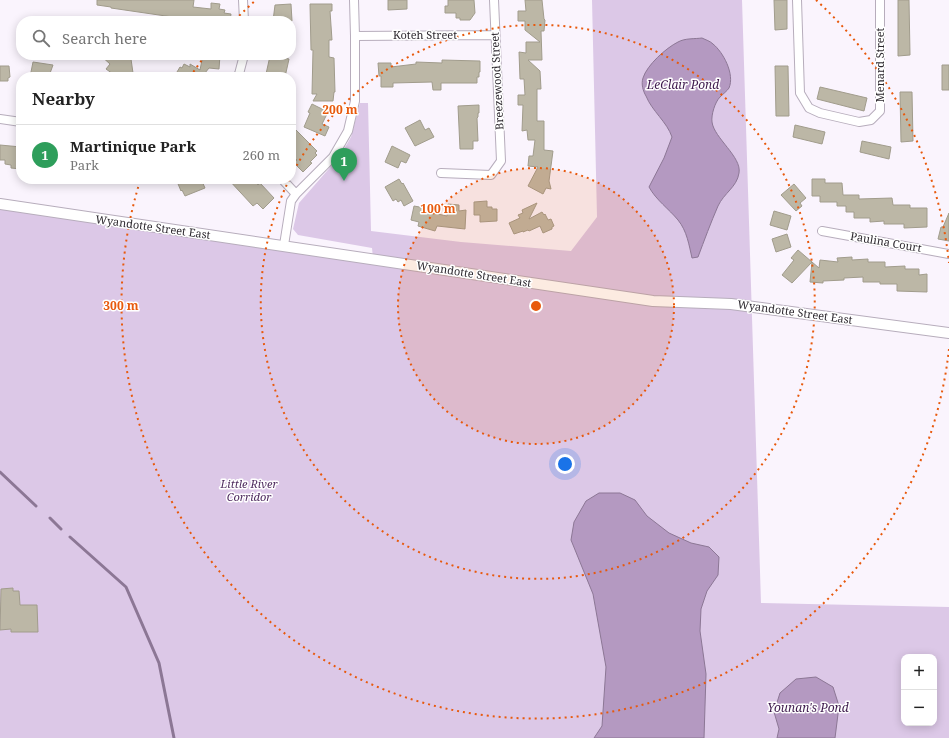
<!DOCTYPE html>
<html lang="en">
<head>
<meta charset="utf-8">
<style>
	body { margin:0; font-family:"Noto Serif",serif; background:#f2f2f2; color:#222 }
	.controls { position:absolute; right:12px; bottom:12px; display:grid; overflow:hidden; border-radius:8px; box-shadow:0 2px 10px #0003 }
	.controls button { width:36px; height:36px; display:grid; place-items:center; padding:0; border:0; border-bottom:1px solid #e0e0e0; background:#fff; color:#222; font:20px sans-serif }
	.you { position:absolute; left:565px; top:464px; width:14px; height:14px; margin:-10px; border:3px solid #fff; border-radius:50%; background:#1a73e8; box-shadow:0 0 0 6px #1a73e833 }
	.badge { display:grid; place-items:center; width:26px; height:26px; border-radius:50%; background:#2563eb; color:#fff; font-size:13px; font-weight:700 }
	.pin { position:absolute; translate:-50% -33px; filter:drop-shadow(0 1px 2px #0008) }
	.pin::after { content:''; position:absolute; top:21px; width:14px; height:12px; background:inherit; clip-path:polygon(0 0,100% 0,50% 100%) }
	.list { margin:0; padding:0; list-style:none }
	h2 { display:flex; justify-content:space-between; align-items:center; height:52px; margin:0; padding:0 16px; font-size:17px }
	h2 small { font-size:13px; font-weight:400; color:#767676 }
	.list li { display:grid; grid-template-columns:26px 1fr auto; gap:12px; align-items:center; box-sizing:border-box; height:60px; padding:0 16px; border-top:1px solid #e0e0e0 }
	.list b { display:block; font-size:15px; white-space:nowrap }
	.list p { margin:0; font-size:13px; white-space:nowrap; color:#767676 }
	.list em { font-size:13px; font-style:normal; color:#767676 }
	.icon { flex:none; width:22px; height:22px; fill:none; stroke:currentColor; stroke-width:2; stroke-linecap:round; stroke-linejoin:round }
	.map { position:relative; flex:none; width:949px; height:738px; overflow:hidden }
	.search { position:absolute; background:#fff; box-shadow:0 2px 10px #0003; left:16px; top:16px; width:280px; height:44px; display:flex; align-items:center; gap:10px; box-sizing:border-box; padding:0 14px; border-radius:16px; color:#767676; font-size:15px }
	.panel { position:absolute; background:#fff; box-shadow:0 2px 10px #0003; left:16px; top:72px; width:280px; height:112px; border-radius:16px }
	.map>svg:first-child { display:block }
</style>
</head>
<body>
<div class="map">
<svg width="949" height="738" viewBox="0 0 949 738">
	<rect width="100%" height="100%" fill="#faf4fd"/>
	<path fill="#dcc8e7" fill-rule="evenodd" d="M 592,0 L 742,0 L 761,603 L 949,607 L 949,738 L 0,738 L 0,204 L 373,258 L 372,248 L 298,235 L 293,229 L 299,203 L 340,156 L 351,137 L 360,103 L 368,103 L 371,231 L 461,242 L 571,251 L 597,217 ZM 904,657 L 934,657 L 934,723 L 904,723 Z"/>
	<path fill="#b499c1" stroke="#8c7795" d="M 702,38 C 706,40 710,41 713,44 C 723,52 735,74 729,88 C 727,91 723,94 720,97 C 715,102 711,115 712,122 C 714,138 742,157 739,173 C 737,187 724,193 718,206 C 711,222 704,241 698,257 L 692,258 C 689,245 687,231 678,220 C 669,209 656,200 649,187 L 664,158 L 672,137 C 667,122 652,111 646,96 C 643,91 641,84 643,78 C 647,65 666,48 678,42 C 685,38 695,39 702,38 Z
		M 599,493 L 620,493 L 635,500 L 647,516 L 669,533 L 691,543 L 709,547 L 719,557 L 718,575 L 707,591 L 701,609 L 700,631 L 706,674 L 704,738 L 594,738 L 602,726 L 606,667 L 593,594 L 571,540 L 574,522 L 586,501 Z
		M 816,677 L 833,687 L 839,706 L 835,738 L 777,738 L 779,729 L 774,712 L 780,693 L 796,679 Z"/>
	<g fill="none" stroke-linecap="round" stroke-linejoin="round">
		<path stroke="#8c7795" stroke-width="3" d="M 0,472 L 36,506
			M 50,518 L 61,529
			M 70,537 L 126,587 L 159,663 L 174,738"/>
	</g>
	<path fill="#bcb7a6" stroke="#a19c8c" d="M 97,0 L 194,0 L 193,7 L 211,9 L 211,3 L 220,4 L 219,9 L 225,10 L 224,13 L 231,14 L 230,21 L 200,21 L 111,8 L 111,7 L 97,5 Z
		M 388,0 L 407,0 L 407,9 L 388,10 Z
		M 448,0 L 474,0 L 475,13 L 470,20 L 460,20 L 460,18 L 456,18 L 456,13 L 445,13 L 445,6 L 448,6 Z
		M 525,0 L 542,0 L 544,19 L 545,20 L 544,31 L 541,31 L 542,60 L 528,60 L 540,71 L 541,89 L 537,89 L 537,121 L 544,121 L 544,150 L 553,151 L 549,181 L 551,189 L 546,188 L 543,194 L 528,186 L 538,167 L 528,166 L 529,156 L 533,156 L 535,140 L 528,140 L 527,130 L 522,131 L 523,105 L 518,105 L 518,95 L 525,95 L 524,79 L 520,79 L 519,52 L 526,53 L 526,42 L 540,42 L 525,30 L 525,21 L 518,21 L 518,11 L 526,11 Z
		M 774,0 L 787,0 L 787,29 L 775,30 Z
		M 898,0 L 909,0 L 910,55 L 898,56 Z
		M 291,4 L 292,21 L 273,21 L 275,5 Z
		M 310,4 L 332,4 L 332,11 L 330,11 L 332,40 L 329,40 L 329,57 L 334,58 L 335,92 L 334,92 L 333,101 L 313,101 L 317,94 L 312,94 L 313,50 L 311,50 Z
		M 100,55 L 127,55 L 131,59 L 133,73 L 131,73 L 131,77 L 113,77 L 113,74 L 106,69 L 110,64 Z
		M 203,55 L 220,55 L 219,69 L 209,68 L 205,73 L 212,77 L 174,77 L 180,67 L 182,68 L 184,64 L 190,67 L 190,64 L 200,70 Z
		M 271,55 L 289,59 L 285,77 L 266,74 L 270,56 L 271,57 Z
		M 442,60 L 480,61 L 480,72 L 479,72 L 479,77 L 477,77 L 477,83 L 441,83 L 441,90 L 433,90 L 432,82 L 393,83 L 393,87 L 381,87 L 381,76 L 379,76 L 378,63 L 391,63 L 391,67 L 416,64 L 416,62 L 442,63 Z
		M 33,62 L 53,65 L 49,76 L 30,77 Z
		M 942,65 L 949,65 L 949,90 L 942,90 Z
		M 0,66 L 9,66 L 10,77 L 8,78 L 8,81 L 0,81 Z
		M 775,66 L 788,66 L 789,116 L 776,116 Z
		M 820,87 L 867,98 L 864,111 L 817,99 Z
		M 900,92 L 912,92 L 913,141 L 901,142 Z
		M 312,104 L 328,112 L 322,124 L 329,127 L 325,136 L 304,127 L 310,113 L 308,112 Z
		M 479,105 L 479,113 L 478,113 L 478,117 L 477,118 L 478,141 L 473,141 L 473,149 L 460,149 L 458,106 Z
		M 420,120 L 425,130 L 429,128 L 434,137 L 415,146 L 405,128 Z
		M 291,125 L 317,151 L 315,153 L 317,155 L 310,162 L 312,163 L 303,172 L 294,163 L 297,160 L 291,154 Z
		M 795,125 L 825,132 L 822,144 L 793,137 Z
		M 862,141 L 891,147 L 889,159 L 860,152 Z
		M 0,145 L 21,147 L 21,169 L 11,168 L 11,165 L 5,164 L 5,160 L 0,160 Z
		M 392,146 L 410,155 L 406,163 L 401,161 L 398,168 L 385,162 Z
		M 176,179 L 201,179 L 205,188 L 185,196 L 182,190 L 181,191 Z
		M 228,179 L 252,179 L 258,185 L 260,183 L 274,198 L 263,209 L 257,203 L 253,206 Z
		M 399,179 L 402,184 L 403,183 L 413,201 L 404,206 L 401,200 L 398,202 L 396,199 L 393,201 L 385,187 Z
		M 812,179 L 825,179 L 825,183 L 842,183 L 843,195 L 859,195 L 859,199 L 892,198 L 893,205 L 910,205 L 910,208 L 927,208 L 927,227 L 904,228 L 904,224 L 884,224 L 884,221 L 870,222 L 870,218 L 854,218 L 854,212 L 846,212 L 846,206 L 837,206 L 837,202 L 820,202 L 820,196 L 812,196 Z
		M 794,184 L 806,198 L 800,203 L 802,206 L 796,211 L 781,195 Z
		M 487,201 L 487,207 L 492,207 L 492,209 L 497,209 L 497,221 L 480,222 L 480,215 L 474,215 L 474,202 Z
		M 537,203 L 529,219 L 542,212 L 544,215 L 545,214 L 548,220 L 551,219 L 554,226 L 552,227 L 552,229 L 543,233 L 540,226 L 529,231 L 528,230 L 523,232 L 523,231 L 514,234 L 509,223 L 520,218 L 518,215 L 523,213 L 522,210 Z
		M 448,204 L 459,205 L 459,211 L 466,210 L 465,229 L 437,226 L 435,231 L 418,226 L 419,222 L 411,220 L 414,206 L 425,208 L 424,211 L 447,216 Z
		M 774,211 L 791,216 L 787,230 L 770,225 Z
		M 949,213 L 949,241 L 938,239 L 941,227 L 943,227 Z
		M 787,234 L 791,247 L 776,252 L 772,239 Z
		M 798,250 L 812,262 L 792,283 L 782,275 L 794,260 L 791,258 Z
		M 852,257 L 852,260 L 868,259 L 868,262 L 885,262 L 885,267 L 905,266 L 905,269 L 919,269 L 919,275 L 927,274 L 927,292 L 897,291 L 897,284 L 880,284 L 880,282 L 863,282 L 863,277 L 844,278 L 844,280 L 823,281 L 823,283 L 810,282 L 812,262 L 819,268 L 820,260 L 838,262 L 837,258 Z
		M 13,588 L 13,591 L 19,591 L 20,605 L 37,605 L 38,632 L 11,632 L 11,629 L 0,630 L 1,589 Z"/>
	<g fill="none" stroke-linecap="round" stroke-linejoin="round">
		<g stroke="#b7adbc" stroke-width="10">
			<path id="minor" d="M 243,0 L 244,21
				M 797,0 L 800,93 L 809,108 L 820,113 L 859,122 L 871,120 L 880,111 L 880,0
				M 355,36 L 495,35
				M 236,77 L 239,74 L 244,55
				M 0,119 L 21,122
				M 441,173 L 491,175 L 501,161 L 494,0
				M 282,179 L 296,194
				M 822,231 L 949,254
				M 284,245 L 291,201 L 296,194 L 333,157 L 348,131 L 355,101 L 355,36 L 354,0"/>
		</g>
		<g stroke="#b7adbc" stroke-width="12">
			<path id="tertiary" d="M 0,204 L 653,301 L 731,304 L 949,333"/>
		</g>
		<use href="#minor" stroke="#fff" stroke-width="8"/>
		<use href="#tertiary" stroke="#fff" stroke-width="10"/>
	</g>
	<circle cx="536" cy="306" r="138" fill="#e8590c" fill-opacity=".12"/>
	<g fill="none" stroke="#e8590c" stroke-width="2" stroke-dasharray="2 4">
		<circle cx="536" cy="306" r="138"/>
		<path d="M291 176A277 277 0 1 1 289 180"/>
		<path d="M949 349A415 415 0 1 1 140 181M190 77A415 415 0 0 1 205 56M235 20A415 415 0 0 1 256 0M816 0A415 415 0 0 1 949 263"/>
	</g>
	<g text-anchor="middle" stroke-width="3" stroke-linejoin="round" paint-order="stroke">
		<g font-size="11" fill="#2d292f" stroke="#fff">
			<text x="425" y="39">Koteh Street</text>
			<text transform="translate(880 65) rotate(-90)" y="4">Menard Street</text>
			<text transform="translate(497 81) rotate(-93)" y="4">Breezewood Street</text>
			<text transform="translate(153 227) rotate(8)" y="4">Wyandotte Street East</text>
			<text transform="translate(886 242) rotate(10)" y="4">Paulina Court</text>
			<text transform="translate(474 274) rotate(9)" y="4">Wyandotte Street East</text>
			<text transform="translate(795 312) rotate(8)" y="4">Wyandotte Street East</text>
		</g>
		<g font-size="11" font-style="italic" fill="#4f2b5f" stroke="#fff">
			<text x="249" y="488">Little River<tspan x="249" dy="13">Corridor</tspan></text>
		</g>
		<g font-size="12" font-style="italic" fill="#3e1a4d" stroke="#fff">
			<text x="683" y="89">LeClair Pond</text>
			<text x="808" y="712">Younan's Pond</text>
		</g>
	</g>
	<circle cx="536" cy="306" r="6" fill="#e8590c" stroke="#fff" stroke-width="2"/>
	<g font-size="12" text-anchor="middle" font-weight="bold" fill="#e8590c" stroke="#fff" stroke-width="3" stroke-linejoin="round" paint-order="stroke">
		<text x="340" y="114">200 m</text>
		<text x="438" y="213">100 m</text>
		<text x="121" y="310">300 m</text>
	</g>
</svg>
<div class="controls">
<button>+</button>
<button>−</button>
</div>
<div class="you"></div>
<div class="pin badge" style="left:344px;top:181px;background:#2e9e5b">1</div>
<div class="search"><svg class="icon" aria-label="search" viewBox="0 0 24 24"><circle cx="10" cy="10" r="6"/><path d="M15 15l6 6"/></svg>Search here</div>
<section class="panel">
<h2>Nearby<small></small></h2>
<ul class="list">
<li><span class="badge" style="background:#2e9e5b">1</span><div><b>Martinique Park</b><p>Park</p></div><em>260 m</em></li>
</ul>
</section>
</div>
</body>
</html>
